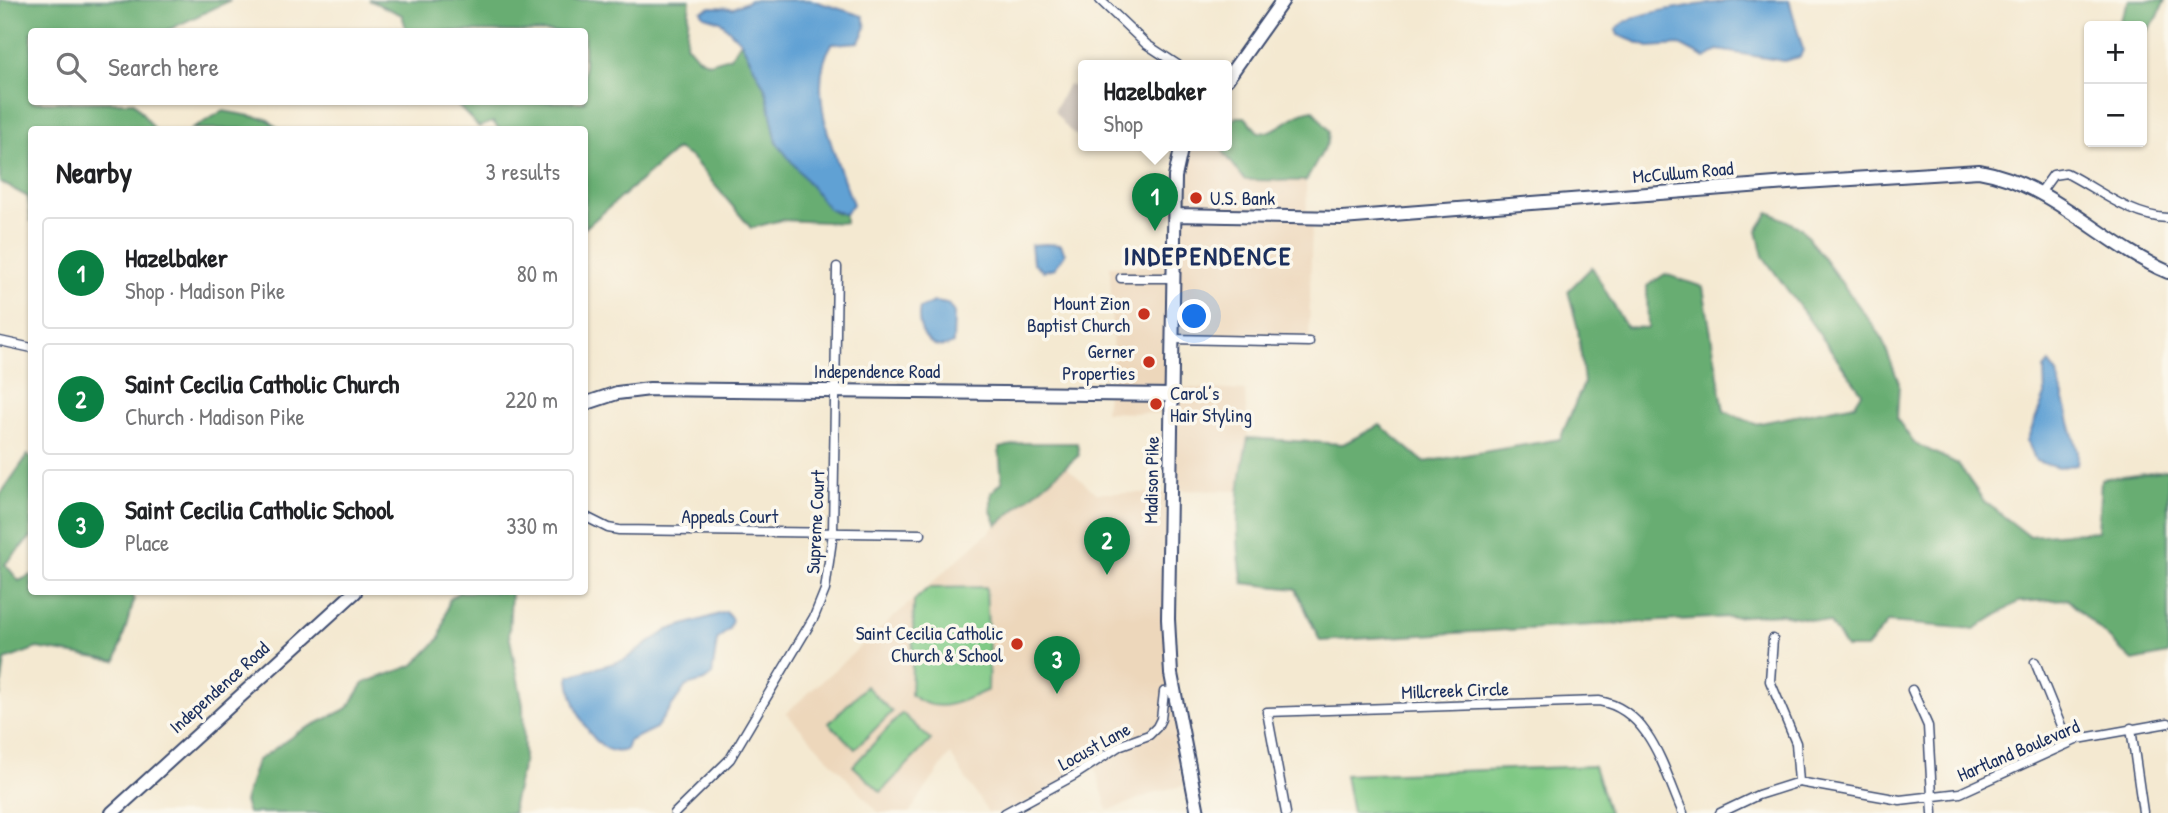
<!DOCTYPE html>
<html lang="en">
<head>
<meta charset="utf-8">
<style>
	body { margin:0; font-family:"Patrick Hand",sans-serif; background:#f6f6f6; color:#202124 }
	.controls { position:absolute; right:21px; top:21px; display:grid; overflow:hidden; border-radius:7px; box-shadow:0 2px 5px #0004 }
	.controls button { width:63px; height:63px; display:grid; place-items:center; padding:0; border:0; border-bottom:2px solid #e0e0e0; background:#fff; color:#202124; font:35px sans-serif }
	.you { position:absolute; left:1195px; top:317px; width:24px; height:24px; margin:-18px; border:5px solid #fff; border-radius:50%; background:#1a73e8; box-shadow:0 0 0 10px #1a73e833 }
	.badge { display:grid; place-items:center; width:46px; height:46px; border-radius:50%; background:#0b8043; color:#fff; font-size:23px; font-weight:700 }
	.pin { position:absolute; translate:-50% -58px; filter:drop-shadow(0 2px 4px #0008) }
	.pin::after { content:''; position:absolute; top:37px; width:24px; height:21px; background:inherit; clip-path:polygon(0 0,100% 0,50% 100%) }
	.popup { position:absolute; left:1078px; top:60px; width:154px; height:91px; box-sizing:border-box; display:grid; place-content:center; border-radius:7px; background:#fff; filter:drop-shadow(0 2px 5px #0005); font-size:23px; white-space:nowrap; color:#757577 }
	.popup b { font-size:26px; color:#202124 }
	.popup::after { content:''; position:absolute; left:50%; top:100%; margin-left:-14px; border:14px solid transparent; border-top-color:#fff }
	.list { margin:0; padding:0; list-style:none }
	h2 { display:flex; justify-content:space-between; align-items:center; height:91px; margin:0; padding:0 28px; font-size:30px }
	h2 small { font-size:23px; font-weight:400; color:#757577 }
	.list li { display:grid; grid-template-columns:46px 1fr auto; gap:21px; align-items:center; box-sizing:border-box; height:112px; margin:0 14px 14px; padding:0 14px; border:2px solid #e0e0e0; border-radius:7px }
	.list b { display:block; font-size:26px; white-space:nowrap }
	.list p { margin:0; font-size:23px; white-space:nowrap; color:#757577 }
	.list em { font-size:23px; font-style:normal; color:#757577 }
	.icon { flex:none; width:38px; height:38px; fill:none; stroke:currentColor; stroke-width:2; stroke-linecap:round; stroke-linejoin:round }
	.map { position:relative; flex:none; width:2168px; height:813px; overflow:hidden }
	.search { position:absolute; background:#fff; box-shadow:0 2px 5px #0004; left:28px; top:28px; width:560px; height:77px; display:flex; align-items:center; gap:18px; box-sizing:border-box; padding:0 24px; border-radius:7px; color:#757577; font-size:26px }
	.panel { position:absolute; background:#fff; box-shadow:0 2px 5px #0004; left:28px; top:126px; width:560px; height:469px; border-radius:7px }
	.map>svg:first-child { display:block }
</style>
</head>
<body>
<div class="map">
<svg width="2168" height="813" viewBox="0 0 2168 813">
	<rect width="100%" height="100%" fill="#fbf7ec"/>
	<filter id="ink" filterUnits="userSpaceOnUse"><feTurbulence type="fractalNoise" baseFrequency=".0143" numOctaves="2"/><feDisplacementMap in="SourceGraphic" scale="14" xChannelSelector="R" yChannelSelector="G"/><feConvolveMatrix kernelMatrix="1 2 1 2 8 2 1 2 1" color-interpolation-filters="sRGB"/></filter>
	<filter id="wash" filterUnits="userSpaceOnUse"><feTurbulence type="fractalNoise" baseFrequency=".00686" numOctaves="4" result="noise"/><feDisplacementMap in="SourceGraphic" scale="28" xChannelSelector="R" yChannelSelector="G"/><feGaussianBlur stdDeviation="1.57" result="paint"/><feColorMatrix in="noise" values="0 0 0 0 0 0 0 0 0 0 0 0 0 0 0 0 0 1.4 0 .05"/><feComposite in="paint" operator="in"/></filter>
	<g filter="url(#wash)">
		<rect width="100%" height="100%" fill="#f4e9d1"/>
		<path fill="#edd7bb" d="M 1171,145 L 1221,149 L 1245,180 L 1306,181 L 1307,218 L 1312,218 L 1309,342 L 1177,339 L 1172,387 L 1245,391 L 1248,438 L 1241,468 L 1240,491 L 1170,490 L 1171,414 L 1105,412 L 1107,393 L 1114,393 L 1110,266 L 1174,266 L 1180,148 Z
			M 1064,465 L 1096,493 L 1170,493 L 1168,619 L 1192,784 L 1159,791 L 1108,811 L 1094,765 L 1005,813 L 988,813 L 950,754 L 909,813 L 879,813 L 786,713 Z"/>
		<path fill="#ccc2b9" d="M 1068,84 L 1083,89 L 1083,140 L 1068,129 L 1054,111 Z"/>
		<path fill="#80c985" stroke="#4e7c72" stroke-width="2" d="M 986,587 L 989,651 L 988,690 C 960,702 937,716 911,695 L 914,601 L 928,588 Z
			M 866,686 L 892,712 L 855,749 L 829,723 Z
			M 902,713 L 931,740 L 881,792 L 853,766 Z
			M 1594,766 L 1609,813 L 1352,813 L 1345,775 Z"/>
		<path fill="#68ad72" stroke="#426e68" stroke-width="2" d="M 0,0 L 231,0 L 166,31 L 32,32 L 32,102 L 134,102 L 154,129 L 32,130 L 31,222 L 28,197 L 0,182 Z
			M 369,0 L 690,0 L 686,44 L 697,57 L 709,63 L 730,57 L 741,42 L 766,90 L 777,143 L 835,213 L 845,214 L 845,223 L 781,220 L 751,228 L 692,158 L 677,149 L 585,228 L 584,130 L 499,129 L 493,122 L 479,127 L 454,102 L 584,102 L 584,32 L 407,31 L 402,15 Z
			M 2129,0 L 2165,0 L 2157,19 L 2142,36 L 2142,26 L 2117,26 Z
			M 1313,110 L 1329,131 L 1328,142 L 1306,181 L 1245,180 L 1221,149 L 1222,145 L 1227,145 L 1227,127 L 1236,117 L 1245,117 L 1259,133 C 1281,132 1292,112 1313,110 Z
			M 223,111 L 267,119 L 279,129 L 192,129 Z
			M 1769,212 L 1801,228 L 1881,336 L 1899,383 L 1897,419 L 1914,443 L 1958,464 L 1984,501 L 2029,536 L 2098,531 L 2101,479 L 2168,470 L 2168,654 L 2133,661 L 2067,599 L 2018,602 L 1974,629 L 1888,622 L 1866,648 L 1846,648 L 1830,623 L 1780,614 L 1320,641 L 1296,589 L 1243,583 C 1234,536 1237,484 1248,438 L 1343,444 L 1380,425 L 1424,462 L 1560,439 L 1584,383 L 1578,329 L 1568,291 L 1592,267 L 1626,327 L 1648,328 L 1647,286 L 1665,274 L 1703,287 L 1724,411 L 1755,424 L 1855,404 L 1862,393 L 1763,256 L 1757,231 Z
			M 1022,443 L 1077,443 L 1079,455 L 997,525 L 991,511 L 991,493 L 1002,482 L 999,448 Z
			M 28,455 L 32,458 L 31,537 L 5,564 L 19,581 L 31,575 L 32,592 L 132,592 L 134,600 L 116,661 L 37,648 L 5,660 L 0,696 L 0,495 Z
			M 459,592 L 511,592 L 509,634 L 523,705 L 524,759 L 513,805 L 514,813 L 248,813 L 244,802 L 257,761 L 297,733 L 348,708 L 364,683 L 414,665 L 440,638 L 449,600 Z"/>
		<path fill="#61a1d4" stroke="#3e6899" stroke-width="2" d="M 751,0 L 811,0 L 863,16 L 866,27 L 859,42 L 832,44 C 804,87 836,160 853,204 L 845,214 L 829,209 L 777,143 L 766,90 L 741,42 L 720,21 L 704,16 L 701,11 L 711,7 L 733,8 Z
			M 1738,0 L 1789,0 L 1803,50 L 1800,57 L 1784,61 L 1718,50 L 1705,58 L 1680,45 L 1648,47 L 1618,35 L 1616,30 C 1625,10 1715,3 1738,0 Z
			M 1045,244 L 1061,245 L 1065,254 L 1055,268 L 1043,271 L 1033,262 L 1031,245 Z
			M 934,302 L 948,304 L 954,313 L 953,343 C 930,356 915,329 920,308 Z
			M 2049,363 L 2057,374 L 2078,452 L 2077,464 L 2058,468 L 2036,461 L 2027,441 L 2045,395 L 2044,369 Z
			M 726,612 L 732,620 L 729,629 L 717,640 L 712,675 L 704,681 L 686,686 L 656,728 L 629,741 L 626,750 C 595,762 569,701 569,676 L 624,660 L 668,630 Z"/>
	</g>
	<g filter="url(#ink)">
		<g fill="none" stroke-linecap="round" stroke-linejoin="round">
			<g stroke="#3c4b6f" stroke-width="11">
				<path id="street" d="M 1100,0 L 1146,44 L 1178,65
					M 2040,193 L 2053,175 L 2066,173 C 2098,189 2131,217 2168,218
					M 1121,278 L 1174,278
					M 1173,339 L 1309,342
					M 0,341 L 32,348
					M 584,516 L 608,528 L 619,530 L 921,534
					M 1773,639 L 1770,681 L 1796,743 L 1799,782
					M 2035,662 L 2068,743
					M 1912,690 L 1928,726 L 1933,813
					M 2131,728 L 2143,812
					M 675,813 L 730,759 L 814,617 L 825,590 L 833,533 L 837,267
					M 1005,813 L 1075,775 L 1121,745 L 1149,735 L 1157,727 L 1161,719 L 1164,692 L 1174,691
					M 1286,813 L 1267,712 L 1599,701 C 1651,710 1664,771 1683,813
					M 1720,813 L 1758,795 L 1799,782 L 1900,800 L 1960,793 L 2078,739 L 2168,723"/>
			</g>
			<g stroke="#3c4b6f" stroke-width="16">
				<path id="secondary" d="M 1227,79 L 1283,0
					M 1182,145 L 1175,177 L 1168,619 L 1171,674 L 1198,813
					M 1175,215 L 1342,218 L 1788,183 L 1979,171 C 2051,183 2103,244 2168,272
					M 584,404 L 617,393 L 650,389 L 1172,395
					M 112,813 L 355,592"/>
			</g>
			<use href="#street" stroke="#fff" stroke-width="8"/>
			<use href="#secondary" stroke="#fff" stroke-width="12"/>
		</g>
	</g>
	<g fill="#c8321e" stroke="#fbf7ec" stroke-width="2.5">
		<circle cx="1196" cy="198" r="7"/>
		<circle cx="1144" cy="314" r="7"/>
		<circle cx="1149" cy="362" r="7"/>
		<circle cx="1156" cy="404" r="7"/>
		<circle cx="1017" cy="644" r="7"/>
	</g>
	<g text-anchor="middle" stroke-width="7" stroke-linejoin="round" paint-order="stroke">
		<g font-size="19" fill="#1b2f5e" stroke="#fbf7ec">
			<text transform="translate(1683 172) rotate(-5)" y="7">McCullum Road</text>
			<text x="877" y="378">Independence Road</text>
			<text transform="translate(1151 480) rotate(-89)" y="7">Madison Pike</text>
			<text x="730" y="523">Appeals Court</text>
			<text transform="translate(815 522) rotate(-87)" y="7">Supreme Court</text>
			<text transform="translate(219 687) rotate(-42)" y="7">Independence Road</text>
			<text transform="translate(1455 690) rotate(-2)" y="7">Millcreek Circle</text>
			<text transform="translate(1094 746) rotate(-29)" y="7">Locust Lane</text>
			<text transform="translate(2018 750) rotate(-23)" y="7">Hartland Boulevard</text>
		</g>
		<g font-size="19" fill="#1b2f5e" stroke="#fbf7ec" text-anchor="end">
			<text x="1210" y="205" text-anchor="start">U.S. Bank</text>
			<text x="1130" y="310">Mount Zion<tspan x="1130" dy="22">Baptist Church</tspan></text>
			<text x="1135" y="358">Gerner<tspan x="1135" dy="22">Properties</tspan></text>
			<text x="1170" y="400" text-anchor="start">Carol’s<tspan x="1170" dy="22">Hair Styling</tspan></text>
			<text x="1003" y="640">Saint Cecilia Catholic<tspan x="1003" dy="22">Church &amp; School</tspan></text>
		</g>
		<g font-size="26" font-weight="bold" letter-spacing="2" fill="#1b2f5e" stroke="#fbf7ec">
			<text x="1208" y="265">INDEPENDENCE</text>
		</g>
	</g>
</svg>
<div class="controls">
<button>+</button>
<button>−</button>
</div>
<div class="you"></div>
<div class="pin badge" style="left:1155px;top:231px">1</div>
<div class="popup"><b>Hazelbaker</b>Shop</div>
<div class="pin badge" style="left:1107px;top:575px">2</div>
<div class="pin badge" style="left:1057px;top:694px">3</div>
<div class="search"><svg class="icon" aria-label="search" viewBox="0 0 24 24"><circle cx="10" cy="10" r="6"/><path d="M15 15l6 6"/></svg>Search here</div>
<section class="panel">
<h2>Nearby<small>3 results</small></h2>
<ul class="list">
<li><span class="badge">1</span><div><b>Hazelbaker</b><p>Shop · Madison Pike</p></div><em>80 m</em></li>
<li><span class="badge">2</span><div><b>Saint Cecilia Catholic Church</b><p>Church · Madison Pike</p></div><em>220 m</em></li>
<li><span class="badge">3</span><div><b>Saint Cecilia Catholic School</b><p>Place</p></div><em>330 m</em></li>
</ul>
</section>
</div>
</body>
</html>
